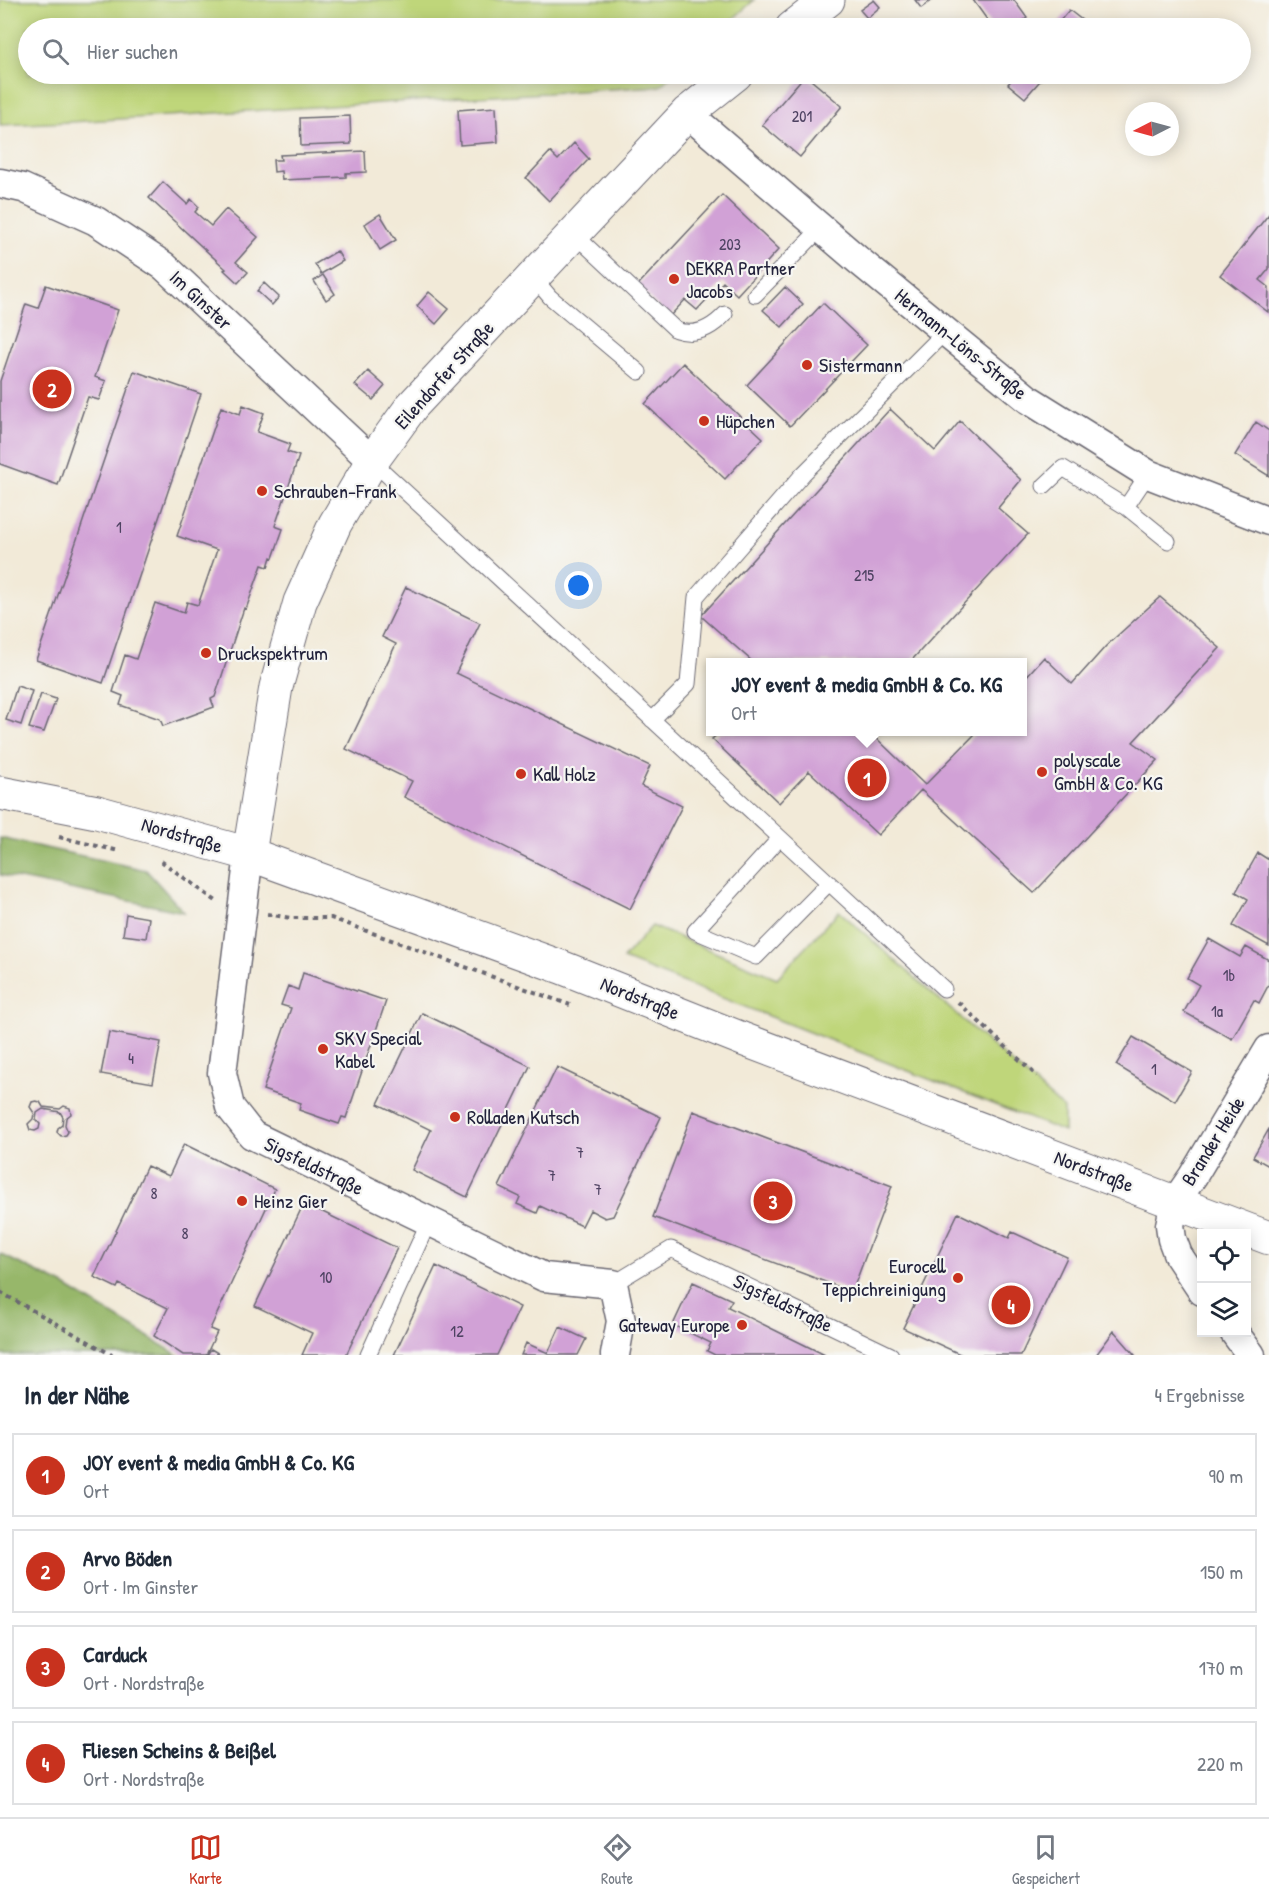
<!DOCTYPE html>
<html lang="de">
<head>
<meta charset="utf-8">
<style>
	body { margin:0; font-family:"Patrick Hand",sans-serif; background:#f2f2f3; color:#1f2937 }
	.controls { position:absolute; right:18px; bottom:18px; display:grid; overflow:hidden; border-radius:0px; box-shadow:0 3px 15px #0003 }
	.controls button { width:54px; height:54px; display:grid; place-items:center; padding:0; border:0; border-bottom:2px solid #e0e1e3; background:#fff; color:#1f2937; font:30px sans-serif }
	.compass { position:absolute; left:1125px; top:102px; width:54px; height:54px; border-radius:50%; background:#fff; box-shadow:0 3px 15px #0003; rotate:264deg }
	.you { position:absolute; left:579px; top:586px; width:21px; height:21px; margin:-15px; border:4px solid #fff; border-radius:50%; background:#1a73e8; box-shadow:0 0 0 9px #1a73e833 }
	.badge { display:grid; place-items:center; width:39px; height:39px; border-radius:50%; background:#c8321e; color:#fff; font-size:20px; font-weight:700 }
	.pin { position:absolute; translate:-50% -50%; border:3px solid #fff; box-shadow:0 2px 6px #0006 }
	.popup { position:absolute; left:706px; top:658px; width:321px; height:78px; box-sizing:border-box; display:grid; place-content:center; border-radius:0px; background:#fff; filter:drop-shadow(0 2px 4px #0005); font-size:20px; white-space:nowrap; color:#747a83 }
	.popup b { font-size:22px; color:#1f2937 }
	.popup::after { content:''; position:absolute; left:50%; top:100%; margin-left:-12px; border:12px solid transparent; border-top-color:#fff }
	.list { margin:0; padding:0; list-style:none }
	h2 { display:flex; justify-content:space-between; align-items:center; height:78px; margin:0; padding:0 24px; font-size:26px }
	h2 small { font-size:20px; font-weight:400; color:#747a83 }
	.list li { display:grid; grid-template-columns:39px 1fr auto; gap:18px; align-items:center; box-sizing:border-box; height:84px; margin:0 12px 12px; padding:0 12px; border:2px solid #e0e1e3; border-radius:0px }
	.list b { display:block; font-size:22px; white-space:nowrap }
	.list p { margin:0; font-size:20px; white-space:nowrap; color:#747a83 }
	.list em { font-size:20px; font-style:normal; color:#747a83 }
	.icon { flex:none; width:33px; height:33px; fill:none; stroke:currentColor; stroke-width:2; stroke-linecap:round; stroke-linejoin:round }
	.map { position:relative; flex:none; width:1269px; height:1355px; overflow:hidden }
	.search { position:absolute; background:#fff; box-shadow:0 3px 15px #0003; left:18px; right:18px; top:18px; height:66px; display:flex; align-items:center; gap:15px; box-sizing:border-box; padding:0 21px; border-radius:33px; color:#747a83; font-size:22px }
	.sheet { height:462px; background:#fff }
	nav { display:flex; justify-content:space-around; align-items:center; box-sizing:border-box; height:84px; border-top:2px solid #e0e1e3; background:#fff; font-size:16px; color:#747a83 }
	nav a { display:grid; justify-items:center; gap:3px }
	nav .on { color:#c8321e }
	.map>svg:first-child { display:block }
</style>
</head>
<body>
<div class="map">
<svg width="1269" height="1355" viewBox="0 0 1269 1355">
	<rect width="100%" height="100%" fill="#f6f6f2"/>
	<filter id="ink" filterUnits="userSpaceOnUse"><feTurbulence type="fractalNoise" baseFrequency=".0167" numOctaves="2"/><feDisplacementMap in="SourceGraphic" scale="12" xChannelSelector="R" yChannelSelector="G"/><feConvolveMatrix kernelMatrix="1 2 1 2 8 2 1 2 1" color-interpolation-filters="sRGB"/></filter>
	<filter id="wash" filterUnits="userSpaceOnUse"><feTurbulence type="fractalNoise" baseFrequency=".008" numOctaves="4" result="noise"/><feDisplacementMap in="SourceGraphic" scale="24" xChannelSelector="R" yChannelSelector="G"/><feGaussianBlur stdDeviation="1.35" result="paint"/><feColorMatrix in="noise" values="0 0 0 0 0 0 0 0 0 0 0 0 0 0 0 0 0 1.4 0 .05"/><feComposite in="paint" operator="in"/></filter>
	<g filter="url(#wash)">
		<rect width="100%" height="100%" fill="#f2ead8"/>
		<path fill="#bfd67a" stroke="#707c5a" stroke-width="1.5" d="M 0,0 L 754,0 L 723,28 L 28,28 L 28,74 L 673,74 L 660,86 L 70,122 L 0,125 Z
			M 839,911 L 1064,1109 L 1064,1132 L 623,959 L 652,926 L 777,978 Z"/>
		<path fill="#97b76a" stroke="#5c6c52" stroke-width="1.5" d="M 0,838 L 146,870 L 184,912 L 0,875 Z
			M 0,1254 L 65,1286 L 178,1355 L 0,1355 Z"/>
		<g id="blocks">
			<path fill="#d1a1d6" d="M 874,0 L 880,7 L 867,18 L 860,10 Z
				M 915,0 L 932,0 L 921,8 Z
				M 973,0 L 1014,0 L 1027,18 L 1013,28 L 993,28 Z
				M 1069,10 L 1087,24 L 1083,28 L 1054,28 Z
				M 1017,74 L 1046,74 L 1025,98 L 1008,84 Z
				M 805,75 L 842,106 L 800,157 L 762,125 Z
				M 496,107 L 498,142 L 460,145 L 458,110 Z
				M 350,116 L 351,144 L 301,146 L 300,118 Z
				M 574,143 L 589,159 L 549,201 L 526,178 L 550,152 L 558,160 Z
				M 365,151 L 366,172 L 346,173 L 346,177 L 282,180 L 281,171 L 274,172 L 273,160 L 281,160 L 280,155 Z
				M 163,182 L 187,204 L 191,199 L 199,207 L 195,212 L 211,226 L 226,209 L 258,237 L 236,262 L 248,272 L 238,283 L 224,270 L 226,269 L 149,198 Z
				M 722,195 L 779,249 L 737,295 L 723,282 L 697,310 L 685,300 L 669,317 L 637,286 Z
				M 380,214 L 396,240 L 380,250 L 365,224 Z
				M 1269,214 L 1269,269 L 1260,280 L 1269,287 L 1268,312 L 1220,275 Z
				M 337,251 L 343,261 L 321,274 L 315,264 Z
				M 323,275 L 335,294 L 326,300 L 314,281 Z
				M 264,283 L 279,297 L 272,305 L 257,291 Z
				M 46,285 L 118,310 L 95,377 L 106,381 L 99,400 L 88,397 L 58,485 L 0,464 L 0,381 L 26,304 L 38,308 Z
				M 785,287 L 803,304 L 782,327 L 763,310 Z
				M 429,292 L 449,309 L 436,324 L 417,306 Z
				M 823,303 L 867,345 L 790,426 L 747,385 Z
				M 683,363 L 763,438 L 725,479 L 645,404 Z
				M 134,371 L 201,394 L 103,683 L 36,660 Z
				M 368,371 L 385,386 L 373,400 L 355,385 Z
				M 243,405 L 264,413 L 257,432 L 290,444 L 287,452 L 299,456 L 275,526 L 283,529 L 273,558 L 271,557 L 268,567 L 262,565 L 246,609 L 244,608 L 215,697 L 211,699 L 214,707 L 163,726 L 160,719 L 120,705 L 123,696 L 113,692 L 125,655 L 136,659 L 155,603 L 184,613 L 187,602 L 198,605 L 217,550 L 177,536 L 221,407 L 240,414 Z
				M 890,409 L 935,451 L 960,421 L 1021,480 L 998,508 L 1028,534 L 910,662 L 753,662 L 701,616 Z
				M 1256,422 L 1269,431 L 1269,476 L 1235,455 Z
				M 406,587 L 480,623 L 456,673 L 650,766 L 641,786 L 682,806 L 630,909 L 404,797 L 412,781 L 346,749 L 396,644 L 382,637 Z
				M 1160,597 L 1220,648 L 1133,742 L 1158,760 L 1034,893 L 921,790 L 878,835 L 809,771 L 779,803 L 712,739 L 720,732 L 870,732 L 925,785 L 977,732 L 1023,732 L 1023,680 L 1044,657 L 1072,684 L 1106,646 Z
				M 17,686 L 32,691 L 21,725 L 6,720 Z
				M 41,694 L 56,699 L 44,732 L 29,728 Z
				M 1258,853 L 1269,860 L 1269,946 L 1233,926 L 1248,899 L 1236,892 Z
				M 126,914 L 149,918 L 146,938 L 123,935 Z
				M 1209,939 L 1240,957 L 1246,947 L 1269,960 L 1269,984 L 1259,1003 L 1254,1000 L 1232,1039 L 1184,1012 L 1199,985 L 1187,978 Z
				M 303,973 L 386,1001 L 346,1118 L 342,1117 L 339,1124 L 299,1110 L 301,1103 L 263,1090 L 291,1008 L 281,1005 L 288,986 L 298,990 Z
				M 422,1013 L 530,1066 L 467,1197 L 412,1170 L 431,1130 L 378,1104 Z
				M 109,1032 L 161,1042 L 153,1083 L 101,1074 Z
				M 1133,1037 L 1192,1072 L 1175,1101 L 1116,1065 Z
				M 557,1067 L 661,1117 L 613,1216 L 605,1218 L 590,1210 L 582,1226 L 540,1206 L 537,1213 L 517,1204 L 520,1197 L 499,1187 Z
				M 36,1101 L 40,1102 L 43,1107 L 60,1109 L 64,1106 L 70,1108 L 71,1114 L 66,1118 L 65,1125 L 68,1132 L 66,1135 L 61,1136 L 57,1132 L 58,1128 L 62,1125 L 63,1117 L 60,1112 L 43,1109 L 37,1113 L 36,1120 L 40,1124 L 39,1129 L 35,1131 L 30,1130 L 28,1124 L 33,1119 L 34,1113 L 30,1107 L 32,1102 Z
				M 693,1111 L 892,1186 L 852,1292 L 653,1217 Z
				M 1269,1129 L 1269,1166 L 1253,1157 Z
				M 184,1144 L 275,1189 L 210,1329 L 217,1332 L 206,1355 L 183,1355 L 154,1336 L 168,1308 L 119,1284 L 117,1288 L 94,1277 L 147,1166 L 169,1176 Z
				M 304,1203 L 397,1248 L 346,1355 L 302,1355 L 312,1333 L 255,1306 Z
				M 958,1213 L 1009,1238 L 1012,1232 L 1067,1257 L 1021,1355 L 962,1355 L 903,1328 Z
				M 436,1266 L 520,1307 L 497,1355 L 394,1355 Z
				M 693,1282 L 732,1300 L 728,1307 L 825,1355 L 715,1355 L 707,1351 L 711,1343 L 673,1325 Z
				M 560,1327 L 586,1339 L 578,1355 L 521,1355 L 526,1343 L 548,1353 Z
				M 1114,1331 L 1135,1355 L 1096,1355 Z
				M 211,1349 L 221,1355 L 207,1355 Z"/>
		</g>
	</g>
	<g filter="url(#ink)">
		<use href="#blocks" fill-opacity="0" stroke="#6b6872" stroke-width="1.5"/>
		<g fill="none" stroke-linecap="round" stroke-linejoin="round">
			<g stroke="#6b6872" stroke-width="17">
				<path id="lane" d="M 574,234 L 676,330 C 696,337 712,328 725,314
					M 533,277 L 550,297 L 639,372
					M 755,295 L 821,228
					M 372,461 L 944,989
					M 1148,474 L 1126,507 L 1168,541
					M 1044,486 L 1063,468 L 1126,507
					M 652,720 L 688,684 L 696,597 L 803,474 L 945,332
					M 780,838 L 695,931 L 756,957 L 829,883
					M 613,1284 L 671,1249 L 891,1355
					M 368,1355 L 429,1221"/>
			</g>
			<g stroke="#6b6872" stroke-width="31">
				<path id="street" d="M 687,113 L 858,260 L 1028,399 L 1148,474 L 1269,521
					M 0,183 L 23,188 L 96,221 L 164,266 L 372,461
					M 249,854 L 222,1073 L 230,1107 L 252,1135 L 544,1277 L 613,1284 L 621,1321 L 615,1355
					M 1202,1291 L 1178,1255 L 1172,1239 L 1170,1225 L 1175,1202 L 1193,1176 L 1269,1049
					M 1234,1332 L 1251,1355"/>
			</g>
			<g stroke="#6b6872" stroke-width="35">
				<path id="secondary" d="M 792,28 L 828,0
					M 0,793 L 97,812 L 249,854 L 561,967 L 745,1040 L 1269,1238
					M 249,854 L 276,687 L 300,602 L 335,524 L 372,461 L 412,406 L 687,113 L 736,74"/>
			</g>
			<path stroke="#6b6872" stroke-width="4" stroke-dasharray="4.5 4.5" stroke-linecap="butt" d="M 59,837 L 119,851
				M 161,861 L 216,901
				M 267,914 L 291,918 L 331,918 L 570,1005
				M 958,1002 L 1037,1076
				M 0,1292 L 112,1355"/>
			<use href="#lane" stroke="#fff" stroke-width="15"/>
			<use href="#street" stroke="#fff" stroke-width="28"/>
			<use href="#secondary" stroke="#fff" stroke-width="33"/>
		</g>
	</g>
	<g fill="#c8321e" stroke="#f6f6f2" stroke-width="2">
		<circle cx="674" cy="279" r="6"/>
		<circle cx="807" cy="365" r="6"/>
		<circle cx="704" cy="421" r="6"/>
		<circle cx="262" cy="491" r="6"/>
		<circle cx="206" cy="653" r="6"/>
		<circle cx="1042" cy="772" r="6"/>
		<circle cx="521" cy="774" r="6"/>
		<circle cx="323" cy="1049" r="6"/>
		<circle cx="455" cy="1117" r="6"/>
		<circle cx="242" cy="1201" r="6"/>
		<circle cx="958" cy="1278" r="6"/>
		<circle cx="742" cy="1325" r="6"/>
	</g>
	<g text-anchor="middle" stroke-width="4.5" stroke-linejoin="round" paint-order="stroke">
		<g font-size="16" fill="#4e4262">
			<text x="802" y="122">201</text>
			<text x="730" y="250">203</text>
			<text x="119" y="533">1</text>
			<text x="864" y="581">215</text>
			<text x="1229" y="981">1b</text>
			<text x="1217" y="1017">1a</text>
			<text x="131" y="1064">4</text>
			<text x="1154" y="1075">1</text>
			<text x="580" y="1158">7</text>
			<text x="552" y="1181">7</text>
			<text x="598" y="1195">7</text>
			<text x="154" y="1199">8</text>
			<text x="185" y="1239">8</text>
			<text x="326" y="1283">10</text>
			<text x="457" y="1337">12</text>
		</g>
		<g font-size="20" fill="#22223b" stroke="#f6f6f2" text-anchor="start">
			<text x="686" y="275">DEKRA Partner<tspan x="686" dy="23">Jacobs</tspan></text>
			<text x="819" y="372">Sistermann</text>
			<text x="716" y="428">Hüpchen</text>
			<text x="274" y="498">Schrauben-Frank</text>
			<text x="218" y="660">Druckspektrum</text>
			<text x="1054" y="767">polyscale<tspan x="1054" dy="23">GmbH &amp; Co. KG</tspan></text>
			<text x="533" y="781">Kall Holz</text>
			<text x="335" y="1045">SKV Special<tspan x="335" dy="23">Kabel</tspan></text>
			<text x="467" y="1124">Rolladen Kutsch</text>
			<text x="254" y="1208">Heinz Gier</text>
			<text x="946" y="1273" text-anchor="end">Eurocell<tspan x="946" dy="23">Teppichreinigung</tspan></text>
			<text x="730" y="1332" text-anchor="end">Gateway Europe</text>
		</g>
		<g font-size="20" fill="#22223b" stroke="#f6f6f2">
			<text transform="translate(201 300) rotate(43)" y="7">Im Ginster</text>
			<text transform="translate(961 344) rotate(39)" y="7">Hermann-Löns-Straße</text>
			<text transform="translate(444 375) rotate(-48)" y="7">Eilendorfer Straße</text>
			<text transform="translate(182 835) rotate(16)" y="7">Nordstraße</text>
			<text transform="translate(640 998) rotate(22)" y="7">Nordstraße</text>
			<text transform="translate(1213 1141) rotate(-58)" y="7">Brander Heide</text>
			<text transform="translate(314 1166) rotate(26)" y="7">Sigsfeldstraße</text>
			<text transform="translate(1094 1171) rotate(21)" y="7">Nordstraße</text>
			<text transform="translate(783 1303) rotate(26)" y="7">Sigsfeldstraße</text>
		</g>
	</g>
</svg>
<div class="controls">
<button><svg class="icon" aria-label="locate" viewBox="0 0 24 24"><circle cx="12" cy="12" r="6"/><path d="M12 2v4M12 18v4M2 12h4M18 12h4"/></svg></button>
<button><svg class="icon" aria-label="layers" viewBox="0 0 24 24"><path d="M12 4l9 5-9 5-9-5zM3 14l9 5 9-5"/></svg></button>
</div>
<svg class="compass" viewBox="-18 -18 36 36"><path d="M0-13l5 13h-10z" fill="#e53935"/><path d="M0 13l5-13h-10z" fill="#747a83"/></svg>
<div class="you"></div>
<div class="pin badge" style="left:867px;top:778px">1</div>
<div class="popup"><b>JOY event &amp; media GmbH &amp; Co. KG</b>Ort</div>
<div class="pin badge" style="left:52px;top:389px">2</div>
<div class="pin badge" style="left:773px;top:1201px">3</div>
<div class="pin badge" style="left:1011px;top:1305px">4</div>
<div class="search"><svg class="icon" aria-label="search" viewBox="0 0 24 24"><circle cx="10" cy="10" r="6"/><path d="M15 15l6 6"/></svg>Hier suchen</div>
</div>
<section class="sheet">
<h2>In der Nähe<small>4 Ergebnisse</small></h2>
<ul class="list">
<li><span class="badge">1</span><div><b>JOY event &amp; media GmbH &amp; Co. KG</b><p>Ort</p></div><em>90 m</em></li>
<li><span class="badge">2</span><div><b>Arvo Böden</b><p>Ort · Im Ginster</p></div><em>150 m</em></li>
<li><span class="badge">3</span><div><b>Carduck</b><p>Ort · Nordstraße</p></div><em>170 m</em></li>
<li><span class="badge">4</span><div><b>Fliesen Scheins &amp; Beißel</b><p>Ort · Nordstraße</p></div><em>220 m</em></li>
</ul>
</section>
<nav>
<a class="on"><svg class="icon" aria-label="map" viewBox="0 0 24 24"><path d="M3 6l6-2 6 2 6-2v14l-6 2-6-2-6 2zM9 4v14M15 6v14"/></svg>Karte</a>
<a><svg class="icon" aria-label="directions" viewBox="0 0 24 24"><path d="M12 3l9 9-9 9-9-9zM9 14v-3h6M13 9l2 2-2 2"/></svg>Route</a>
<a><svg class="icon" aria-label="saved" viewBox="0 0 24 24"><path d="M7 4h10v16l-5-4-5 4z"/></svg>Gespeichert</a>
</nav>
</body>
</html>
